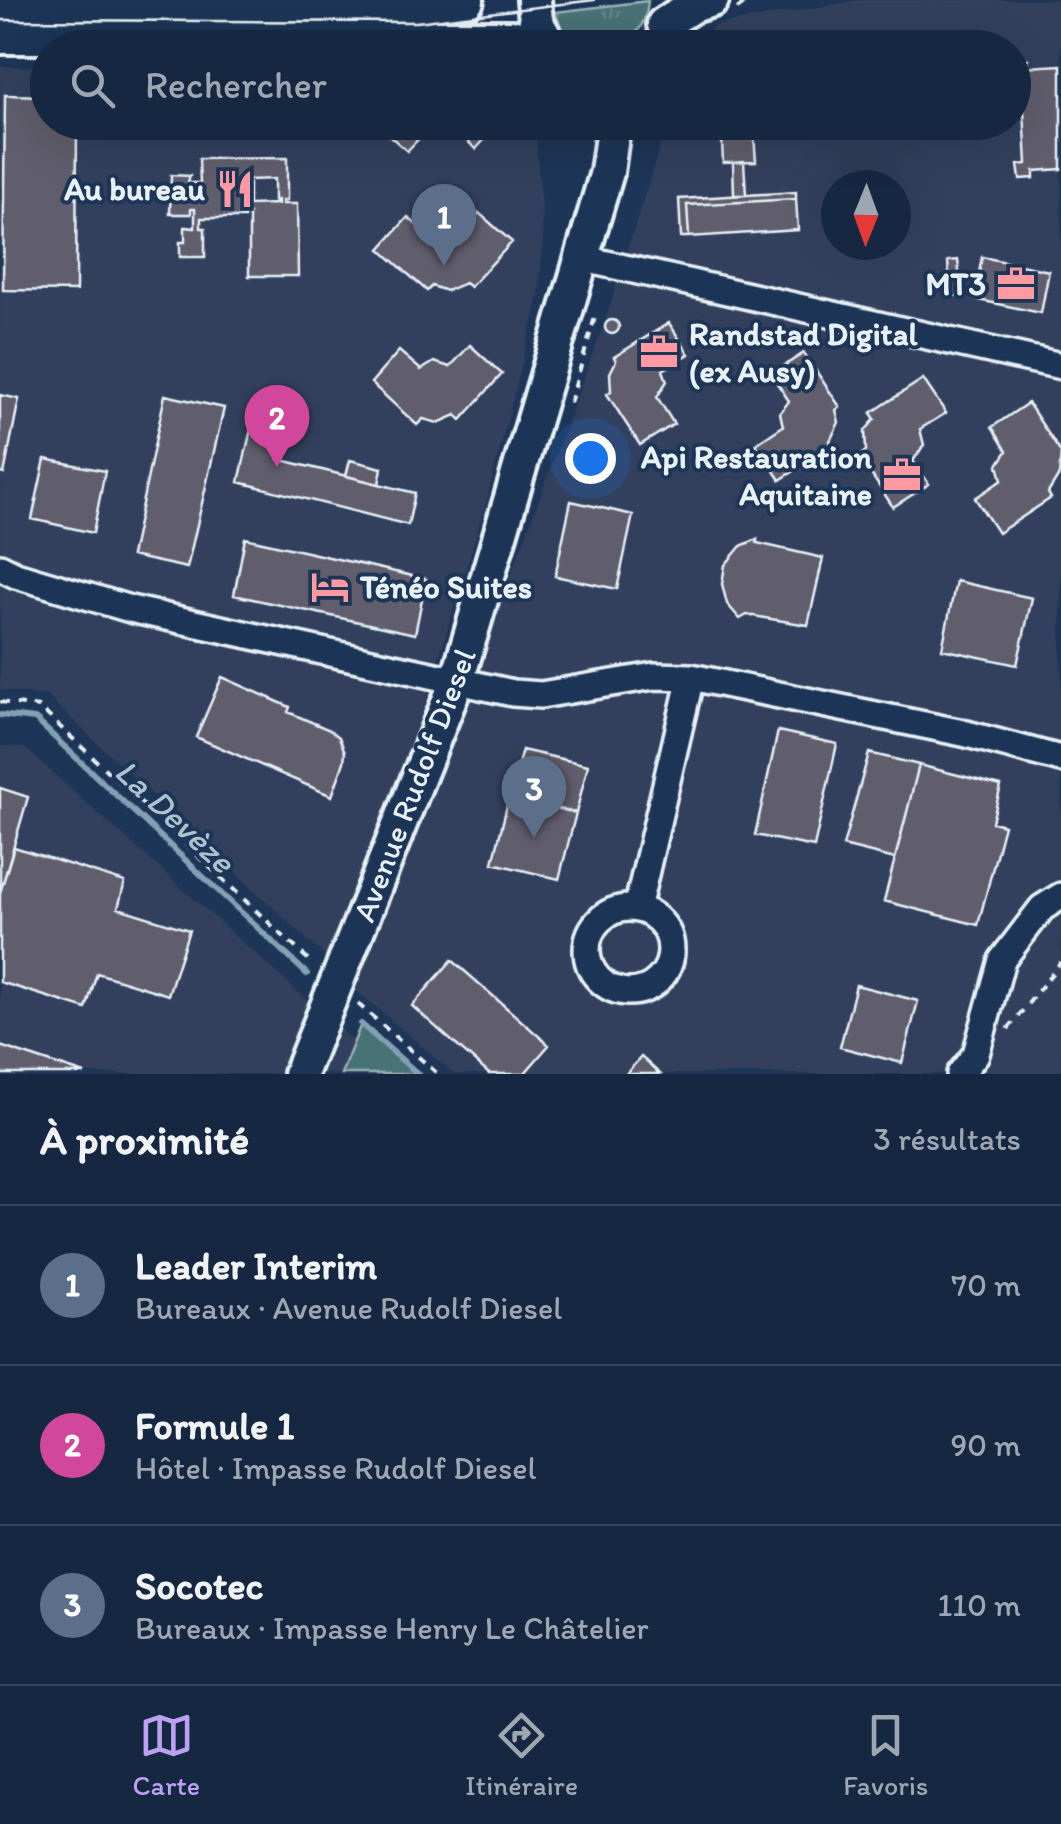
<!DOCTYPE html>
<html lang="fr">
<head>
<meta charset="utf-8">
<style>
	body { margin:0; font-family:Itim,sans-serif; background:#23344c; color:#f1f3f6 }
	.compass { position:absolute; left:821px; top:170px; width:90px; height:90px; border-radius:50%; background:#162841; box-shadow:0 10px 40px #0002; rotate:181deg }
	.you { position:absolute; left:590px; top:458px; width:35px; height:35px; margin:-25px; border:8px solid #fff; border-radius:50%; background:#1a73e8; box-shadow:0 0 0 15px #1a73e833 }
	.badge { display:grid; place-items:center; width:65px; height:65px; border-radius:50%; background:#bca0f2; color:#fff; font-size:32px; font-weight:700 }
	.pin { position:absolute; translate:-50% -82px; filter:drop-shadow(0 2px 5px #0008) }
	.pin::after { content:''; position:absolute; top:52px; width:35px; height:30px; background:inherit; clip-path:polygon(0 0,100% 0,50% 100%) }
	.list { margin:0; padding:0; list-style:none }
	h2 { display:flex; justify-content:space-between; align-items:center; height:130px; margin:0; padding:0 40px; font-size:42px }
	h2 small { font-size:32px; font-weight:400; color:#9ea6b1 }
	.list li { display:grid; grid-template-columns:65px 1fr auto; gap:30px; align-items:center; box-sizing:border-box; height:160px; padding:0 40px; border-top:2px solid #35445a }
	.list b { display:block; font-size:38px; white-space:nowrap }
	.list p { margin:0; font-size:32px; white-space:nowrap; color:#9ea6b1 }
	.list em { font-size:32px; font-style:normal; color:#9ea6b1 }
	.icon { flex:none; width:55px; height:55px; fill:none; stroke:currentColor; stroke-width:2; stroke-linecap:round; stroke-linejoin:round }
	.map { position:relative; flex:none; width:1061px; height:1074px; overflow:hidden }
	.search { position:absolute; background:#162841; box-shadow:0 10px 40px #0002; left:30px; right:30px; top:30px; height:110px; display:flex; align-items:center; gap:25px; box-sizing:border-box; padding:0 35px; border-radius:55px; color:#9ea6b1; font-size:38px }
	.sheet { height:610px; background:#162841 }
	nav { display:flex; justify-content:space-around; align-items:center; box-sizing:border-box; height:140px; border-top:2px solid #35445a; background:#162841; font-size:28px; color:#9ea6b1 }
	nav a { display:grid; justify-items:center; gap:5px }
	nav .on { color:#bca0f2 }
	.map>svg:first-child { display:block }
</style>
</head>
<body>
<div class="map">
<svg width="1061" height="1074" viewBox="0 0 1061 1074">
	<defs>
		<pattern id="grass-tufts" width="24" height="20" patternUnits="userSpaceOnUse" patternTransform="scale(2.5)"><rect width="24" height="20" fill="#497276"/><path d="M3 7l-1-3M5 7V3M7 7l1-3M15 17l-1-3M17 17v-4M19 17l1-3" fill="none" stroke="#63878a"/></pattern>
	</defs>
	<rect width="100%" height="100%" fill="#1d3557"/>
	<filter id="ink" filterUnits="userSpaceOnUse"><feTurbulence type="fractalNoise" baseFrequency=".01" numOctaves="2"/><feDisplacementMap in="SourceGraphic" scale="20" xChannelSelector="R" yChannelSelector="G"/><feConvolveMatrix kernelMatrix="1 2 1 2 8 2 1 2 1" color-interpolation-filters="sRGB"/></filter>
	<g filter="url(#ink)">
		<path fill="#31415d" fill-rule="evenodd" d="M 859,0 L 1061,0 L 1061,1074 L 454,1074 L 351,986 L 458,718 L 606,318 L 667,123 L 1014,122 L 1014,48 L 691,47 L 716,25 ZM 836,185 L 896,185 L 896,245 L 836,245 Z
			M 0,66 L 47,67 L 48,122 L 535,123 L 543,235 L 539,297 L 488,496 L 422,713 L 330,961 L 47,696 L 0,690 Z
			M 0,746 L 25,748 L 390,1074 L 0,1074 Z"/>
		<path fill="url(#grass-tufts)" stroke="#98b2b7" stroke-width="2.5" d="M 648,1 C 645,59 572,67 555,12 Z"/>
		<path fill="#497276" stroke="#98b2b7" stroke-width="2.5" d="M 361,1024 L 418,1074 L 341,1074 Z"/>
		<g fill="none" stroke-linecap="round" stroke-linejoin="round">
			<path stroke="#83a0b4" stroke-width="6" d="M 0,715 L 35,719 L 307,974
				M 361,1024 L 418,1074"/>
		</g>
		<path fill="#605d6c" stroke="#e8f1f8" stroke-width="2.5" fill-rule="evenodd" d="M 893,39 L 903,48 L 837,48 L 842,42 Z
			M 1028,59 L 1028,67 L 1061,65 L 1061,169 L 1034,171 L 1034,178 L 1020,179 L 1018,165 L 1027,164 L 1022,75 L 1014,76 L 1014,60 Z
			M 5,95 L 48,96 L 48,122 L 77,122 L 76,291 L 3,290 Z
			M 374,122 L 500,122 L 476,149 L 454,129 L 441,135 L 428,129 L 407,151 Z
			M 721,122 L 753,122 L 756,161 L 723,162 Z
			M 820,122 L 922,122 L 923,124 L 821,130 Z
			M 287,158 L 287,200 L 283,200 L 283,204 L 297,204 L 298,276 L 249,276 L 249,214 L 244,215 L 244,218 L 201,218 L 201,228 L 205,228 L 205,257 L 180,257 L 180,242 L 185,242 L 185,227 L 195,228 L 195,209 L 191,209 L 191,214 L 170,214 L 171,175 L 190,176 L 188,183 L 200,183 L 199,159 ZM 274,179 L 274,201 L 278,200 L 278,204 L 249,205 L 249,180 Z
			M 744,161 L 746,195 L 734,195 L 733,162 Z
			M 796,192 L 796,199 L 687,205 L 689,237 L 681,237 L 679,199 Z
			M 796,199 L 798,230 L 689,237 L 687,205 Z
			M 479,213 L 512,242 L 470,287 L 465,283 L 446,291 L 432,286 L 427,291 L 380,249 L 408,217 L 430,237 L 442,230 L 459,235 Z
			M 982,257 L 1049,271 L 1041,313 L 974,299 Z
			M 958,260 L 961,295 L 950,296 L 948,261 Z
			M605 327a7 7 0 1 1 14 0a7 7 0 1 1-14 0Z
			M 669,323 L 689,354 L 663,370 L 667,381 L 657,397 L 674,424 L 640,445 L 607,394 L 611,391 L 610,373 L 616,361 L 614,357 Z
			M 470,345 L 502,374 L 461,420 L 456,415 L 438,423 L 423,419 L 417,425 L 371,383 L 399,351 L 421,370 L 434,362 L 450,367 Z
			M 804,353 L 840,407 L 836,410 L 839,422 L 830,441 L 833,446 L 780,480 L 756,444 L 783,426 L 780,413 L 789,401 L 771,374 Z
			M 923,379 L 946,413 L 920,429 L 924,445 L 913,461 L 929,484 L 893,507 L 859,456 L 866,451 L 865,431 L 875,419 L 871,413 Z
			M 0,395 L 19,399 L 4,474 L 0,473 Z
			M 165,395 L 224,408 L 187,568 L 131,556 Z
			M 1028,403 L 1061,453 L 1059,475 L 1048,493 L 1051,498 L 998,533 L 975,498 L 1002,480 L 998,465 L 1007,451 L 992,427 Z
			M 253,420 L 285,429 L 278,459 L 415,493 L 408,525 L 239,482 Z
			M 45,459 L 105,471 L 93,533 L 32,519 Z
			M 350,460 L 382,468 L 379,484 L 346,476 Z
			M 571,501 L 633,515 L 617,589 L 555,576 Z
			M 245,538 L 426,579 L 415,634 L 234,595 Z
			M 757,539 L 757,543 L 823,558 L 808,625 L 747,615 L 740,619 L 727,604 L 722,584 L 725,565 L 741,546 Z
			M 956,581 L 1032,598 L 1017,665 L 942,649 Z
			M 222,677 L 290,707 L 288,712 L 330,730 L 339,737 L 345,752 L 344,762 L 332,796 L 196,737 Z
			M 778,731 L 837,744 L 814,847 L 755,835 Z
			M 522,750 L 588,765 L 576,813 L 509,797 Z
			M 869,753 L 919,765 L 895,859 L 843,846 Z
			M 919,765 L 1001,786 L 992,822 L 1004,825 L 978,925 L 884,901 Z
			M 0,788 L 28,797 L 0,893 Z
			M 509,797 L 576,813 L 559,879 L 493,863 Z
			M 14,847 L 125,882 L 118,908 L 189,930 L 168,995 L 97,973 L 86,1009 L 0,982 L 0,893 Z
			M 452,960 L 549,1045 L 524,1074 L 489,1074 L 412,1006 Z
			M 856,985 L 918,1001 L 902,1063 L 840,1047 Z
			M 0,1046 L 85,1074 L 0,1074 Z
			M 641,1057 L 660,1074 L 626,1074 Z"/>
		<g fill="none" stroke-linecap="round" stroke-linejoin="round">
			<g stroke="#e8f1f8" stroke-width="32">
				<path id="minor" d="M 580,258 L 1061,366
					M 0,567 L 16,575 L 130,609 L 513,693 L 541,695 L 654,676 L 691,677 L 963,733 L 1061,759
					M587 950a42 42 0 1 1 84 0a42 42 0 1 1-84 0Z
					M 637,909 L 691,677
					M 960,1074 L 976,1054 L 1002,960 L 1042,908 L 1061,896"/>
			</g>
			<g stroke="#e8f1f8" stroke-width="40">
				<path id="tertiary" d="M 534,0 L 536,21 L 551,48
					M 0,3 L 414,5 L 467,0
					M 664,24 L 692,6 L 712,0
					M 0,37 L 515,37 L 547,43
					M 300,1074 L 457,681 L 607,172 L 614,122"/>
			</g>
			<path stroke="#e8f1f8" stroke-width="4" stroke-dasharray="8 8" stroke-linecap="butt" d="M 737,9 L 750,0
				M 689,48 L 701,35
				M 570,403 L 595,317
				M 0,702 L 39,707 L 313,964
				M 358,1004 L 438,1074
				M 1008,1029 L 1061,962"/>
			<use href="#minor" stroke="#1d3557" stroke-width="25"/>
			<use href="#tertiary" stroke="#1d3557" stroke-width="32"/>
			<path stroke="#e8f1f8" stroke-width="2.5" d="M 0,20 L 417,22 L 594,0"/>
		</g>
	</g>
	<defs>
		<g id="restaurant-bare" transform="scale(3)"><path d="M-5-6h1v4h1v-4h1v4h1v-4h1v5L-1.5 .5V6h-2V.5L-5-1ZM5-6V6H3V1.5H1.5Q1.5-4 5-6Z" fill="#ff9aa2" stroke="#1d3557" stroke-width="2.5" paint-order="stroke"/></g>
		<g id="office-bare" transform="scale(3)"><path d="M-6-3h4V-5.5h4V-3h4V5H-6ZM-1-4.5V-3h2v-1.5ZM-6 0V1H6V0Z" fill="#ff9aa2" stroke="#1d3557" stroke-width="2.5" paint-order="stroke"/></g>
		<g id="hotel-bare" transform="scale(3)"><path d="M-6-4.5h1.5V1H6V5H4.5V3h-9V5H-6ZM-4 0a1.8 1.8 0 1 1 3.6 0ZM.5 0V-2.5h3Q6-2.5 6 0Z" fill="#ff9aa2" stroke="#1d3557" stroke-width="2.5" paint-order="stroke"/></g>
	</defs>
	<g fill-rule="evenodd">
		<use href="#restaurant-bare" x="235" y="189"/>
		<use href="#office-bare" x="1016" y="284"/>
		<use href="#office-bare" x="659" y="352"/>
		<use href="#office-bare" x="902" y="475"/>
		<use href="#hotel-bare" x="330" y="587"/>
	</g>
	<g text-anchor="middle" stroke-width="8" stroke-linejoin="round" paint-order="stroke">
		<g font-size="32" font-weight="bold" fill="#e8f1f8" stroke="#1d3557" text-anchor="end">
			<text x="205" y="200">Au bureau</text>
			<text x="986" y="295">MT3</text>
			<text x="689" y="345" text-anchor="start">Randstad Digital<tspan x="689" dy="37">(ex Ausy)</tspan></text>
			<text x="872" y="468">Api Restauration<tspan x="872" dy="37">Aquitaine</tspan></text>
			<text x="360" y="598" text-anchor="start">Ténéo Suites</text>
		</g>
		<g font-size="32" fill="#e8f1f8" stroke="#1d3557">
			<text transform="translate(414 785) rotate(-69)" y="11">Avenue Rudolf Diesel</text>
		</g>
		<g font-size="35" font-style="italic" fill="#adc2d0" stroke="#1d3557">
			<text transform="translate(175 816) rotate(43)" y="12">La Devèze</text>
		</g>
	</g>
</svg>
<svg class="compass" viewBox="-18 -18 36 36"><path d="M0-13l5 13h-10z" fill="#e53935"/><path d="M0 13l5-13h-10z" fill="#9ea6b1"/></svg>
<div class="you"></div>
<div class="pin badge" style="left:444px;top:266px;background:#5c6f8a">1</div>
<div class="pin badge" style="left:277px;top:467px;background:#d1479c">2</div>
<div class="pin badge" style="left:534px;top:838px;background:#5c6f8a">3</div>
<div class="search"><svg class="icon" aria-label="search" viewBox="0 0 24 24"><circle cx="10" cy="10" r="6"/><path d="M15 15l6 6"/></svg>Rechercher</div>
</div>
<section class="sheet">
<h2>À proximité<small>3 résultats</small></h2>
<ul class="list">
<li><span class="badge" style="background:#5c6f8a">1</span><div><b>Leader Interim</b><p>Bureaux · Avenue Rudolf Diesel</p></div><em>70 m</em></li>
<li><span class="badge" style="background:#d1479c">2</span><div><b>Formule 1</b><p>Hôtel · Impasse Rudolf Diesel</p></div><em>90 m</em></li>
<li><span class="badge" style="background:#5c6f8a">3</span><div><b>Socotec</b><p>Bureaux · Impasse Henry Le Châtelier</p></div><em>110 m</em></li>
</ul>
</section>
<nav>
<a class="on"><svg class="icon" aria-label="map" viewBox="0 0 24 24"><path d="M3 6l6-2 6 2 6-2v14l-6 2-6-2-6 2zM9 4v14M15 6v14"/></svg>Carte</a>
<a><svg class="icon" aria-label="directions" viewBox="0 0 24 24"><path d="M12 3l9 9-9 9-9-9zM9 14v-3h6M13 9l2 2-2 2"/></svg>Itinéraire</a>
<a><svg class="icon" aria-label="saved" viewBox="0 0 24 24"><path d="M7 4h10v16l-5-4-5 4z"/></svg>Favoris</a>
</nav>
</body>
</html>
